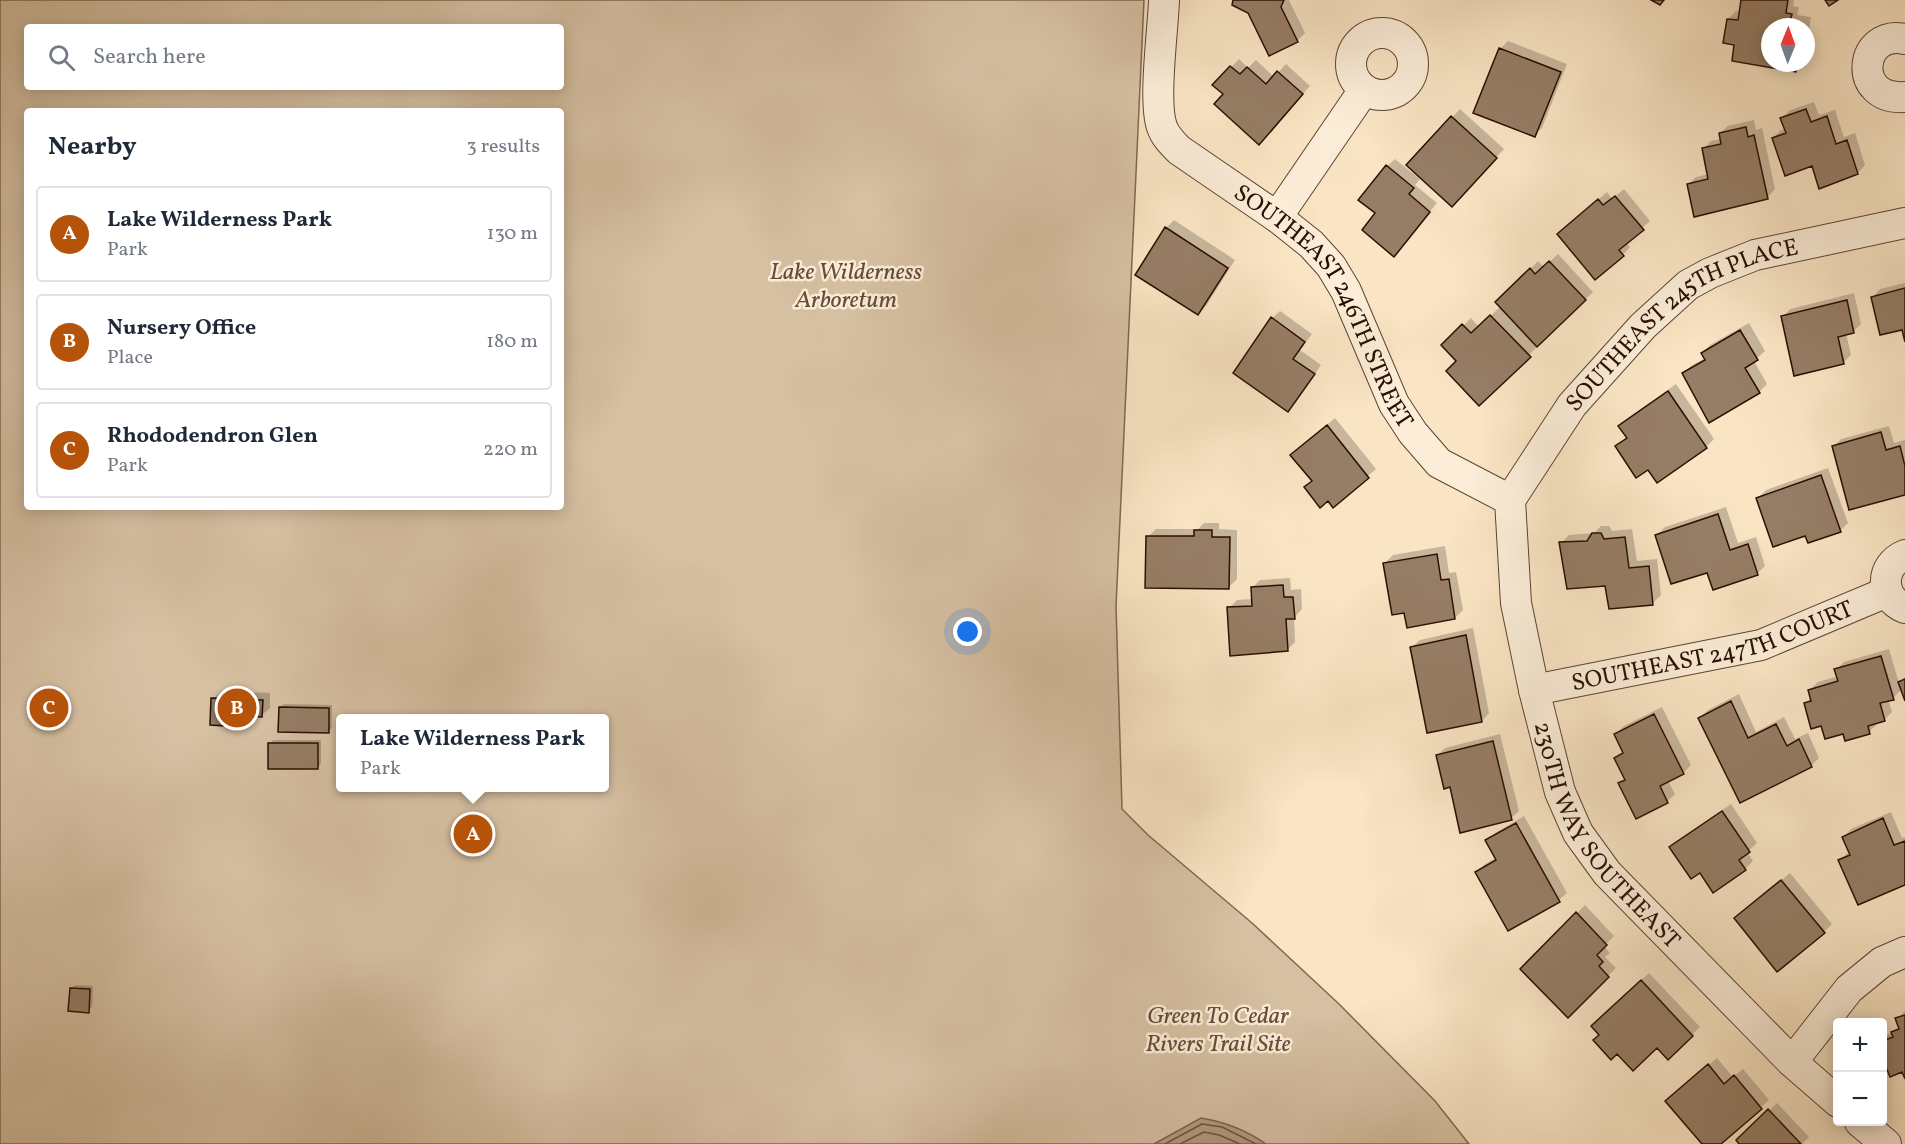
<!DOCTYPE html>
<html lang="en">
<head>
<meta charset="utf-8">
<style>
	body { margin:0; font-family:Vollkorn,serif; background:#f6f6f7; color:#1f2937 }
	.controls { position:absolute; right:18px; bottom:18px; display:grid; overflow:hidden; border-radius:6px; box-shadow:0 3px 15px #0003 }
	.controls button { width:54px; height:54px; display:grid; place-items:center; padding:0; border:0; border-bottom:2px solid #e0e1e3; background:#fff; color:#1f2937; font:30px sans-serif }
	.compass { position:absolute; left:1761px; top:18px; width:54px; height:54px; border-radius:50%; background:#fff; box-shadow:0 3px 15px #0003; rotate:1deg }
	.you { position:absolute; left:968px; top:632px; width:21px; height:21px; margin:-15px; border:4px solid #fff; border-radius:50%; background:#1a73e8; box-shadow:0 0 0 9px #1a73e833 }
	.badge { display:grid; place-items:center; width:39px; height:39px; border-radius:50%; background:#b45309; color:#fff; font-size:20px; font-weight:700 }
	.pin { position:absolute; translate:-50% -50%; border:3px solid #fff; box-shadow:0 2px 6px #0006 }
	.popup { position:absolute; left:336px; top:714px; width:273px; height:78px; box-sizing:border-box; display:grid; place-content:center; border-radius:6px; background:#fff; filter:drop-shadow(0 2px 4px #0005); font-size:20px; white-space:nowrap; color:#747a83 }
	.popup b { font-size:22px; color:#1f2937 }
	.popup::after { content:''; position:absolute; left:50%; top:100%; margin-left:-12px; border:12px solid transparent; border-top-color:#fff }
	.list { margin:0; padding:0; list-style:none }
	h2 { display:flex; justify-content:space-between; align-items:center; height:78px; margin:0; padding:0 24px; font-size:26px }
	h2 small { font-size:20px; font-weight:400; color:#747a83 }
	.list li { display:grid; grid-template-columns:39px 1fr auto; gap:18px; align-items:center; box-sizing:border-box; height:96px; margin:0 12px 12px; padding:0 12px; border:2px solid #e0e1e3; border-radius:6px }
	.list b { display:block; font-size:22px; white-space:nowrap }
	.list p { margin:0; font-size:20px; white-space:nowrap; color:#747a83 }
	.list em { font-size:20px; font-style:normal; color:#747a83 }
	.icon { flex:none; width:33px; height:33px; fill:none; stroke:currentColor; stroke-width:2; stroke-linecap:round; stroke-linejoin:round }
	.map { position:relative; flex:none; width:1905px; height:1144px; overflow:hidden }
	.search { position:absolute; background:#fff; box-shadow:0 3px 15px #0003; left:24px; top:24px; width:540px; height:66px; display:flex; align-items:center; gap:15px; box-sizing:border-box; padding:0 21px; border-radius:6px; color:#747a83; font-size:22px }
	.panel { position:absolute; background:#fff; box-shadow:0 3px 15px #0003; left:24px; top:108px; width:540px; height:402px; border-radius:6px }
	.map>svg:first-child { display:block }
</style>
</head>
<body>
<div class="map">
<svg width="1905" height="1144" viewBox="0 0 1905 1144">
	<rect width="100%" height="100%" fill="#f9e4c3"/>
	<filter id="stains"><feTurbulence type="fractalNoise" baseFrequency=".00333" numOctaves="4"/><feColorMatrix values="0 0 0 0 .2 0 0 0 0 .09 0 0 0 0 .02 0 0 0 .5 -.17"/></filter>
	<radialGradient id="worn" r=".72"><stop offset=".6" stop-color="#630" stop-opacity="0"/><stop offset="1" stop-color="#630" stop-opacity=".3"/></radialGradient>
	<path fill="#d6c0a2" stroke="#806751" stroke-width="1.5" fill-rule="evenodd" d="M 0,0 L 1144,0 L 1116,606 L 1122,809 L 1148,835 L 1252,923 L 1339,1004 L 1435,1101 L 1469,1144 L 0,1144 ZM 27,27 L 561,27 L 561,87 L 27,87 ZM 27,111 L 561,111 L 561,507 L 27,507 ZM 341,718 L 605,718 L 605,788 L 341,788 Z"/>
	<path fill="#b39b81" stroke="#7c634d" stroke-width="1.5" d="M 1201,1118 C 1225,1122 1246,1130 1266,1144 L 1154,1144 Z"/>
	<path fill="#0003" d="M 1235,0 L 1289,0 L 1305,33 L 1297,41 Z
		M 1743,0 L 1794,0 L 1793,6 L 1799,7 L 1797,15 L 1811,17 L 1806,46 L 1806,27 L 1770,27 L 1770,63 L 1803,63 L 1796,70 L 1733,60 L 1736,44 L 1728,19 L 1736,11 L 1741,12 Z
		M 1508,41 L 1567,64 L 1542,128 L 1534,135 L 1500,49 Z
		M 1239,59 L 1248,68 L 1256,60 L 1274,77 L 1286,64 L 1310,86 L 1267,135 L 1214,85 Z
		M 1814,102 L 1819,115 L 1835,110 L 1844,137 L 1855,133 L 1865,165 L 1858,173 L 1813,164 L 1773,138 L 1781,130 L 1786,129 L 1782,118 L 1790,110 Z
		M 1460,109 L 1504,149 L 1459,197 L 1408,165 Z
		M 1754,120 L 1756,130 L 1762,128 L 1775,189 L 1768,197 L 1688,185 L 1696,177 L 1709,174 L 1703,149 L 1711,141 L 1722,139 L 1720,133 L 1728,126 Z
		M 1395,159 L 1420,179 L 1415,185 L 1437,203 L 1394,255 L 1387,166 Z
		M 1624,189 L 1650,221 L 1626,242 L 1630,247 L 1623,255 L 1567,226 L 1607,192 L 1612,199 Z
		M 1174,220 L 1235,260 L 1206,306 L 1198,313 L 1166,228 Z
		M 1558,254 L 1593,292 L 1479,404 L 1458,361 L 1444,345 L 1471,318 L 1479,327 L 1501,306 L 1497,302 L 1538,261 L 1544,267 Z
		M 1905,283 L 1905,336 L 1903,328 L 1873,297 L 1880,289 Z
		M 1854,293 L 1861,324 L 1853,332 L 1846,333 L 1851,355 L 1843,363 L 1783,317 L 1790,309 Z
		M 1280,311 L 1312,334 L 1300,350 L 1321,365 L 1296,402 L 1288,410 L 1272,318 Z
		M 1749,323 L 1765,351 L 1754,361 L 1767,384 L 1759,392 L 1683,374 L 1691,366 L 1705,358 L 1702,353 L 1710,345 Z
		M 1676,384 L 1714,439 L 1706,447 L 1648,468 L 1617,446 L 1628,436 L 1620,426 L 1628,418 Z
		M 1335,418 L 1376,469 L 1333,506 L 1313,480 L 1300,447 Z
		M 1889,426 L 1894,443 L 1905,440 L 1905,493 L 1833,447 L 1841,439 Z
		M 1828,468 L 1848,523 L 1840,531 L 1806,534 L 1758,498 L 1766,490 Z
		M 1726,507 L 1738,543 L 1756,537 L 1765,566 L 1757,574 L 1708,571 L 1657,535 L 1665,527 Z
		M 1204,523 L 1219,523 L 1219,529 L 1237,530 L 1237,579 L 1229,587 L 1148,537 L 1156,529 L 1198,529 Z
		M 1601,526 L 1609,526 L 1612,531 L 1632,529 L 1637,561 L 1657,559 L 1661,595 L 1653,603 L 1561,543 L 1569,535 L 1594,533 Z
		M 1445,546 L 1449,573 L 1456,572 L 1463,610 L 1455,618 L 1406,611 L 1385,563 L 1393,555 Z
		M 1290,578 L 1291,590 L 1301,589 L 1302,609 L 1294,618 L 1295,642 L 1287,650 L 1229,608 L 1237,600 L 1253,599 L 1252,588 L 1260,580 Z
		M 1473,628 L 1489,713 L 1482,721 L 1412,647 L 1420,640 Z
		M 1889,649 L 1899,683 L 1905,677 L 1905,696 L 1902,689 L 1893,698 L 1888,699 L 1892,712 L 1884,720 L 1877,722 L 1877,724 L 1869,732 L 1844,732 L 1822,724 L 1806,703 L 1812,697 L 1810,690 L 1818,682 L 1838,676 L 1836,670 L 1844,662 Z
		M 221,691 L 270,693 L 270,708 L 262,715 L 250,715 L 242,725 L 213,699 Z
		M 1739,694 L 1756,732 L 1784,717 L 1795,739 L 1808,733 L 1819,758 L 1812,765 L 1740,801 L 1700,718 L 1708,710 Z
		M 284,704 L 332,705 L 332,728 L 328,732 L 280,707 Z
		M 1662,707 L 1691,765 L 1683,773 L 1668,781 L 1675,794 L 1667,802 L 1620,783 L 1625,778 L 1616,758 L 1624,750 L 1616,734 L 1624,726 Z
		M 1500,734 L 1519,811 L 1511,818 L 1437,756 L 1445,748 Z
		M 273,740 L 321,740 L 321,764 L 317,768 L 270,744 Z
		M 1731,804 L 1757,843 L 1747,852 L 1753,861 L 1745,869 L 1700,871 L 1671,848 L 1679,840 Z
		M 1891,812 L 1902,838 L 1905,837 L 1905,883 L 1840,860 L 1850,851 L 1844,837 L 1851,829 Z
		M 1524,816 L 1567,893 L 1559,900 L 1477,872 L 1485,864 L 1496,858 L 1487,841 L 1495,833 Z
		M 1790,873 L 1832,924 L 1824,932 L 1744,911 Z
		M 1585,905 L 1614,936 L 1604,946 L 1610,953 L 1605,957 L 1616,968 L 1568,1016 L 1522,969 Z
		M 1649,973 L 1700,1027 L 1668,1058 L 1657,1046 L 1601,1035 L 1593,1026 Z
		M 75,985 L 93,986 L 92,1007 L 88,1011 L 71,988 Z
		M 1905,1011 L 1905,1075 L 1903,1070 L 1882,1053 L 1882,1039 L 1900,1026 L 1897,1019 Z
		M 1717,1058 L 1733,1077 L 1743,1069 L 1769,1100 L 1719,1144 L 1704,1144 L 1675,1093 Z
		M 1777,1103 L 1809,1137 L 1802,1144 L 1741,1144 L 1738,1140 Z"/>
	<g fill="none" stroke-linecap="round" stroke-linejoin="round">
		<path stroke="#6e5440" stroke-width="1.5" d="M 1165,1144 L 1202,1124 L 1222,1127 L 1256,1144
			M 1180,1144 L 1204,1132 L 1219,1135 L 1240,1144"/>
	</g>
	<path fill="#967d65" stroke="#2a0e00" stroke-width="1.5" d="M 1233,0 L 1284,0 L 1281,7 L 1298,42 L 1269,56 L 1248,13 L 1232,5 Z
		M 1651,0 L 1664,0 L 1660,5 Z
		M 1741,0 L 1788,0 L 1786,13 L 1792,14 L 1790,22 L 1804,25 L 1803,27 L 1770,27 L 1770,63 L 1797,63 L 1796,72 L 1732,61 L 1734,45 L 1723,43 L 1727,19 L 1738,20 Z
		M 1825,0 L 1838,0 L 1829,6 Z
		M 1499,48 L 1561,72 L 1535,137 L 1473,113 Z
		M 1230,66 L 1240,74 L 1247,67 L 1266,84 L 1277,71 L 1303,94 L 1259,145 L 1214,104 L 1223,94 L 1212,85 Z
		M 1806,109 L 1811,122 L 1827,116 L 1836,144 L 1847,140 L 1858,174 L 1819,189 L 1812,166 L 1785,176 L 1772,138 L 1786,133 L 1780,118 Z
		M 1451,116 L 1497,158 L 1452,207 L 1406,165 Z
		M 1746,127 L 1748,137 L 1754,135 L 1768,199 L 1694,217 L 1687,184 L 1708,179 L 1702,148 L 1721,144 L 1719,133 Z
		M 1386,165 L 1414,188 L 1409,194 L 1430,212 L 1394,257 L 1362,230 L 1375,213 L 1358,200 Z
		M 1615,196 L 1644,230 L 1619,250 L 1624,256 L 1595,280 L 1557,234 L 1598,199 L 1603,205 Z
		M 1165,227 L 1228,268 L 1198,315 L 1135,275 Z
		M 1549,261 L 1586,300 L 1537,347 L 1495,302 L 1530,268 L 1535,274 Z
		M 1905,288 L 1905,342 L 1902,330 L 1880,335 L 1871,297 Z
		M 1847,300 L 1854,333 L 1838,337 L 1844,364 L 1794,376 L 1781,316 Z
		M 1490,315 L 1531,357 L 1479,406 L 1446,371 L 1456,361 L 1441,345 L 1462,324 L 1471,333 Z
		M 1271,317 L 1305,342 L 1293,359 L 1315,374 L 1288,412 L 1233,373 Z
		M 1740,330 L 1758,360 L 1745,368 L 1760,393 L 1709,423 L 1682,373 L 1705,360 L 1701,353 Z
		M 1668,391 L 1707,448 L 1657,483 L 1648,470 L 1636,478 L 1615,446 L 1627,438 L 1618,426 Z
		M 1327,425 L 1369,478 L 1333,508 L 1328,501 L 1320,508 L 1304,487 L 1312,481 L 1290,455 Z
		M 1881,432 L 1886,450 L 1900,446 L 1905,466 L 1905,495 L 1849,510 L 1832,446 Z
		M 1821,475 L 1841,532 L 1808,543 L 1805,536 L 1773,547 L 1756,498 Z
		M 1718,514 L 1730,550 L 1748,544 L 1758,575 L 1713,590 L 1707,573 L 1671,584 L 1655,535 Z
		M 1194,530 L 1212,530 L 1212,537 L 1230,537 L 1229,589 L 1145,588 L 1146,536 L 1194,536 Z
		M 1592,533 L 1601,533 L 1604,539 L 1625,537 L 1629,568 L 1649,566 L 1653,605 L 1609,609 L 1605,586 L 1567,589 L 1559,542 L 1587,541 Z
		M 1437,554 L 1441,580 L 1449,579 L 1455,619 L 1407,628 L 1404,613 L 1392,615 L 1383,563 Z
		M 1283,585 L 1284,597 L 1293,597 L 1295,619 L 1286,619 L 1288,651 L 1230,656 L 1227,607 L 1252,606 L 1251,587 Z
		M 1466,635 L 1482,722 L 1427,733 L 1410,647 Z
		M 1881,656 L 1894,700 L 1880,703 L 1885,721 L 1868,726 L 1870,734 L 1845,741 L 1843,734 L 1825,739 L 1821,726 L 1811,729 L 1804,703 L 1811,701 L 1808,690 L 1838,681 L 1834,669 Z
		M 1905,679 L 1905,701 L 1898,682 Z
		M 211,698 L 263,700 L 262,717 L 243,716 L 243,727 L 210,725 Z
		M 1731,701 L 1748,738 L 1776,724 L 1787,746 L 1799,739 L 1812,767 L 1740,803 L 1698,718 Z
		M 279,707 L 329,708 L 329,733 L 278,732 Z
		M 1654,714 L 1684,774 L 1660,786 L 1668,803 L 1636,819 L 1618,783 L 1625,780 L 1614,758 L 1623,753 L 1614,734 Z
		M 1493,741 L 1512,820 L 1460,833 L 1450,787 L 1444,789 L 1436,755 Z
		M 268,743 L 318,743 L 318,769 L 268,769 Z
		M 1722,811 L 1750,852 L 1739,860 L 1746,870 L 1713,893 L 1700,873 L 1691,879 L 1669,847 Z
		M 1883,818 L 1894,845 L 1905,841 L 1905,885 L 1858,905 L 1838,860 L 1850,855 L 1842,837 Z
		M 1516,823 L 1560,902 L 1508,931 L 1475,872 L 1496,860 L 1485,840 Z
		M 1781,880 L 1825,933 L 1777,972 L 1734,918 Z
		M 1576,912 L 1607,945 L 1597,955 L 1603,962 L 1599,966 L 1609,977 L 1568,1018 L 1520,969 Z
		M 1641,980 L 1693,1036 L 1668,1060 L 1657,1048 L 1633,1071 L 1617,1054 L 1611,1060 L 1593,1040 L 1599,1035 L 1591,1026 Z
		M 70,988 L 90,989 L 89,1013 L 68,1011 Z
		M 1905,1015 L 1905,1079 L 1902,1072 L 1890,1077 L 1882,1057 L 1882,1041 L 1893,1037 L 1891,1032 L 1899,1029 L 1895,1018 Z
		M 1708,1064 L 1724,1084 L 1734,1075 L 1762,1109 L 1721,1144 L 1702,1144 L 1665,1101 Z
		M 1768,1109 L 1801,1144 L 1739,1144 L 1736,1140 Z"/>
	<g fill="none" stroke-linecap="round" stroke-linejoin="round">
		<g stroke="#5e4431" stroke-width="32">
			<g id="minor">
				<path id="s1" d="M 1164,0 C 1163,30 1153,102 1162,127 C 1165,136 1172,143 1179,150 L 1277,217 L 1311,244 L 1331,266 L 1346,291 L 1394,404 L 1413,433 L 1439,463 L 1510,500"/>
				<circle cx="1382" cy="64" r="31"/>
				<path d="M 1905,39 C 1859,29 1851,101 1905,97"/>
				<path d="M 1277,217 L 1364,90"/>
				<path id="s2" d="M 1510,500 L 1516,603 L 1534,690 L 1560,792 L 1578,833 L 1607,873 L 1792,1062 L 1838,1102"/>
				<path id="s3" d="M 1510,500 L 1572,405 L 1643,326 L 1688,285 L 1710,273 L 1755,255 L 1905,223"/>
				<path d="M 1905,555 C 1880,565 1879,598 1905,608"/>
				<path id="s4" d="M 1534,690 L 1761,645 L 1887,592"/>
				<path d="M 1792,1062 L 1849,989 L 1882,962 L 1905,952"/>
				<path d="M 1860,1122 L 1886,1144"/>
			</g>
		</g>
		<use href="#minor" stroke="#fbedd8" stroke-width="30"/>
	</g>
	<g text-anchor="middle" stroke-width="5" stroke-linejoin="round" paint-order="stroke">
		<g font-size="24" font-style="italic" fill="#664c39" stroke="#fbedd8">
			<text x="846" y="279">Lake Wilderness<tspan x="846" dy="28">Arboretum</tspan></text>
			<text x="1218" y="1023">Green To Cedar<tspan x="1218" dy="28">Rivers Trail Site</tspan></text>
		</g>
		<g font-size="24" fill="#2a0e00" stroke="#fbedd8">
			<text dy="8" stroke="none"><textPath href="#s1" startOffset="376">SOUTHEAST 246TH STREET</textPath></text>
			<text dy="8" stroke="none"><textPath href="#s3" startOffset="254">SOUTHEAST 245TH PLACE</textPath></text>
			<text dy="8" stroke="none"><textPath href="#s4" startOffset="184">SOUTHEAST 247TH COURT</textPath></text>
			<text dy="8" stroke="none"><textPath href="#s2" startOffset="358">230TH WAY SOUTHEAST</textPath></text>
		</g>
	</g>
	<rect width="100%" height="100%" filter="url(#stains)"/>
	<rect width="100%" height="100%" fill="url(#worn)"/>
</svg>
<div class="controls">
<button>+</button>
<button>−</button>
</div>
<svg class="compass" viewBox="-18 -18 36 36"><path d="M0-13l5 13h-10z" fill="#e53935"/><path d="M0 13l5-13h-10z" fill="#747a83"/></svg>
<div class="you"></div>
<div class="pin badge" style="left:473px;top:834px">A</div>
<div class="popup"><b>Lake Wilderness Park</b>Park</div>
<div class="pin badge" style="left:237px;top:708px">B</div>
<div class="pin badge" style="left:49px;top:708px">C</div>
<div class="search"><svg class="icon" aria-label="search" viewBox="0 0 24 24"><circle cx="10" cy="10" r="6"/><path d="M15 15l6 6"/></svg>Search here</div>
<section class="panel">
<h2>Nearby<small>3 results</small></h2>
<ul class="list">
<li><span class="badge">A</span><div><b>Lake Wilderness Park</b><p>Park</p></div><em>130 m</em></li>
<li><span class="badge">B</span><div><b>Nursery Office</b><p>Place</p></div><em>180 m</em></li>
<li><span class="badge">C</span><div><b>Rhododendron Glen</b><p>Park</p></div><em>220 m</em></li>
</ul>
</section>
</div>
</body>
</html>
